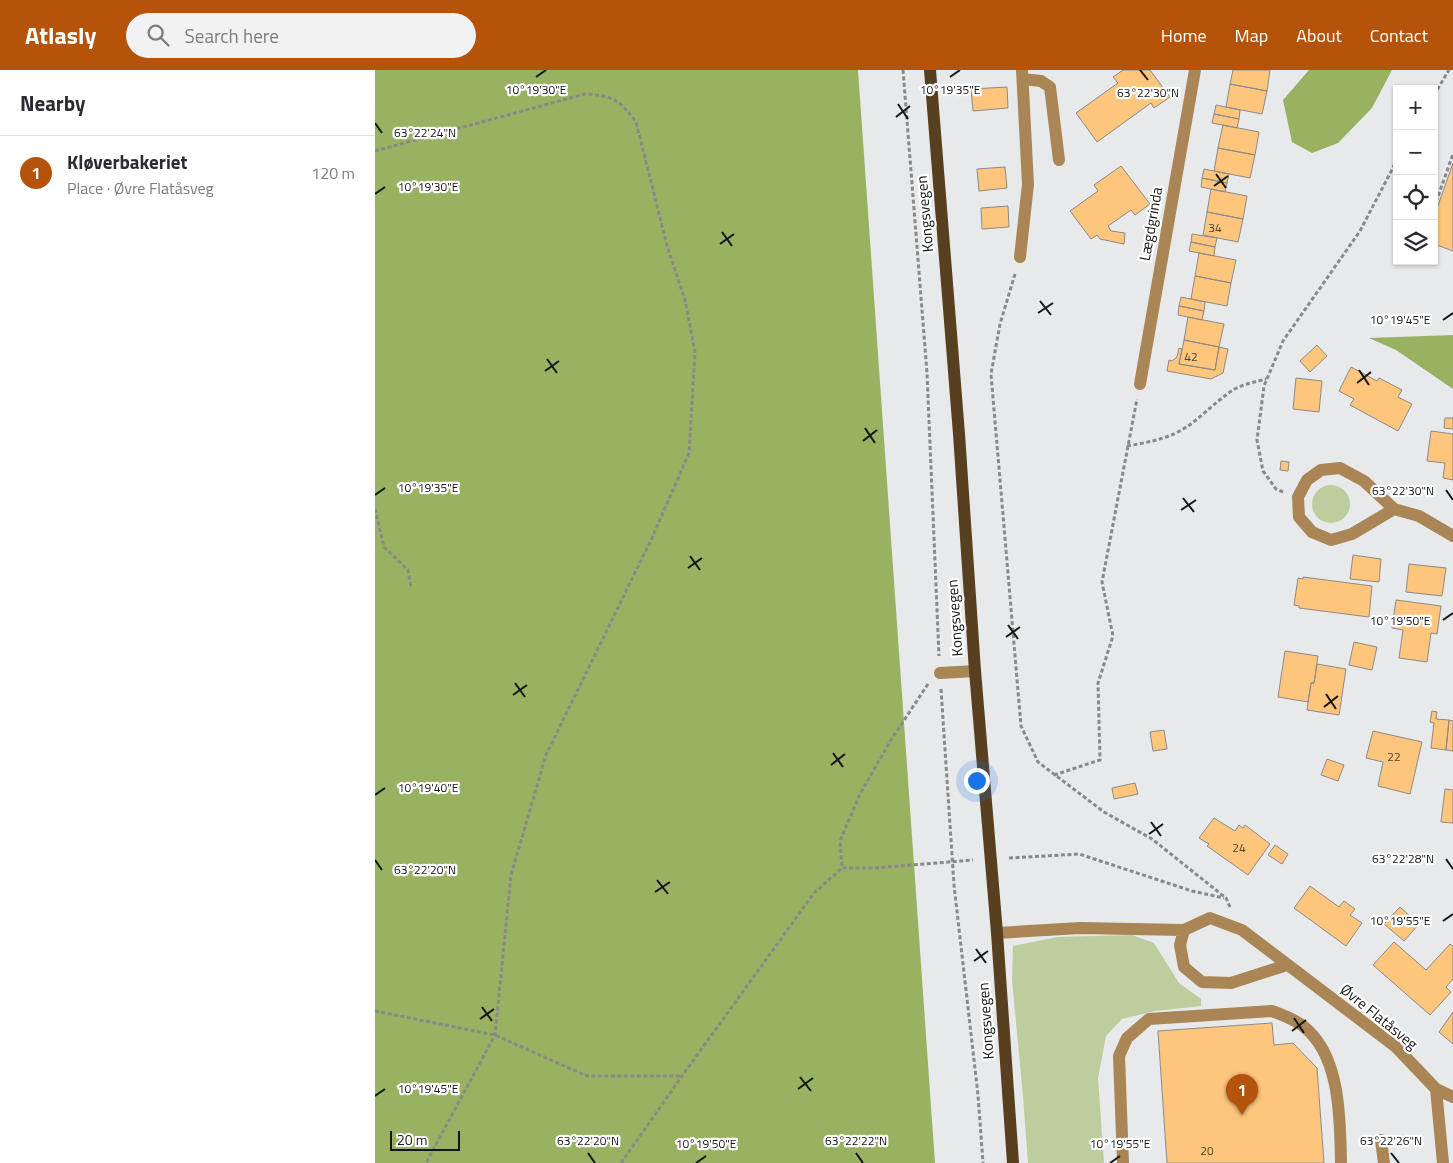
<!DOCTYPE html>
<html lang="en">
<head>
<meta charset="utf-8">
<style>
	body { margin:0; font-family:"Titillium Web",sans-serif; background:#f2f2f3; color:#2b2b33 }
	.controls { position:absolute; right:15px; top:15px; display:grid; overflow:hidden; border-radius:0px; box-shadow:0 1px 4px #0004 }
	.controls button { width:45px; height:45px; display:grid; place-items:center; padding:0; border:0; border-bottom:1px solid #e1e1e2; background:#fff; color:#2b2b33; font:25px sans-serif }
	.scale { position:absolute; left:15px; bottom:12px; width:70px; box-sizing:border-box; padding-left:5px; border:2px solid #141515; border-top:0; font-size:14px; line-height:18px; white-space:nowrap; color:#141515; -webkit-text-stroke:4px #fff; paint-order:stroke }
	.you { position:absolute; left:601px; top:710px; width:18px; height:18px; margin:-12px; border:4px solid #fff; border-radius:50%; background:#1a73e8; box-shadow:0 0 0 8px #1a73e833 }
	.badge { display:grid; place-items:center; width:32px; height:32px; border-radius:50%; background:#b45309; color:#fff; font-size:16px; font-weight:700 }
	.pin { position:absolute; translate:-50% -41px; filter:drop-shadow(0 1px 2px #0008) }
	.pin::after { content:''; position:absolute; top:26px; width:18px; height:15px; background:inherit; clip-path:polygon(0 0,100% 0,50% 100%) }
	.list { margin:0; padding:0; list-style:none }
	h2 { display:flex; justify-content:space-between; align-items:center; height:65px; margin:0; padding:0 20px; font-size:21px }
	h2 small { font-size:16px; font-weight:400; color:#7c7c81 }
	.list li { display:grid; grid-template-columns:32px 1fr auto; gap:15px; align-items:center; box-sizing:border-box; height:75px; padding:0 20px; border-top:1px solid #e1e1e2 }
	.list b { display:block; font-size:19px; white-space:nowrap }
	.list p { margin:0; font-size:16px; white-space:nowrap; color:#7c7c81 }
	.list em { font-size:16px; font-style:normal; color:#7c7c81 }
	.icon { flex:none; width:28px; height:28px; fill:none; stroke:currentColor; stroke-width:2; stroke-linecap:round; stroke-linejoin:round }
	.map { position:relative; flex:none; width:1078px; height:1093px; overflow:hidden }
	header { display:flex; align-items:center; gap:30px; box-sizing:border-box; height:70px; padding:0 25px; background:#b45309; color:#fff }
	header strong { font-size:24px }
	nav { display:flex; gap:28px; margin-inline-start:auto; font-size:18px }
	.search { width:350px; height:45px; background:#f2f2f3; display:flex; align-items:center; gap:12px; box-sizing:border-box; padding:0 18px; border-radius:28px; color:#7c7c81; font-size:19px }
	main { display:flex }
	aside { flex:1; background:#fff }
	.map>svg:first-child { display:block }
</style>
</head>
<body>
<header>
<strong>Atlasly</strong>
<div class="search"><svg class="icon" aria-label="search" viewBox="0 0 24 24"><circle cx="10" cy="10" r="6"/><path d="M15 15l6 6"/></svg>Search here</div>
<nav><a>Home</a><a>Map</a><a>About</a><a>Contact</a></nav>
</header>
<main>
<aside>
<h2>Nearby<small></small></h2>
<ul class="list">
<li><span class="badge">1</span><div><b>Kløverbakeriet</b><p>Place · Øvre Flatåsveg</p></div><em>120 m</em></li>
</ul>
</aside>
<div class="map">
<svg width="1078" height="1093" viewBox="0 0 1078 1093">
	<rect width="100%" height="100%" fill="#e8e9ea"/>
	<path fill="#bdce9e" d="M937 434a19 19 0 1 1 38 0a19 19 0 1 1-38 0Z
		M 757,865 L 779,873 L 804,913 L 826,929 L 826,936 L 780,941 L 747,949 L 731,966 L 723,1008 L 729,1093 L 653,1093 L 648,1026 L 637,910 L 638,876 L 682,867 Z"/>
	<path fill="#98b261" d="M 0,0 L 483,0 L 560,1093 L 0,1093 Z
		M 934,0 L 1017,0 L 997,38 L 963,73 L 937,83 L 917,72 L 908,30 Z
		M 1078,265 L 1078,319 L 1021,280 L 994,268 Z"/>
	<path fill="#fec57d" stroke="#8b8a89" d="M 748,0 L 775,0 L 795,27 L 779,38 L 776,33 L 722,72 L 701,43 L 743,13 L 738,7 Z
		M 858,0 L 895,0 L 892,21 L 855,14 Z
		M 855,14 L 892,21 L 887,44 L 851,37 Z
		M 632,17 L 633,38 L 598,41 L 596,19 Z
		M 841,35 L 865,40 L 864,49 L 839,44 Z
		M 839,44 L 864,49 L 862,58 L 837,53 Z
		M 848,55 L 884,62 L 880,85 L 843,78 Z
		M 843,78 L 880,85 L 875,108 L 839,101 Z
		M 1078,93 L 1078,181 L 1059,174 L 1059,147 Z
		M 746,96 L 775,134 L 760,145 L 756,140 L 733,156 L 736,161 L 750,163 L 749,174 L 725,169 L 722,165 L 716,169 L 695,141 L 723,121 L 719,115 Z
		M 630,97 L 632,118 L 604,121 L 602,99 Z
		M 829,99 L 854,104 L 852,113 L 827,108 Z
		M 827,108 L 852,113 L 850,122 L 826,117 Z
		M 836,119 L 872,126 L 868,149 L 832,142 Z
		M 633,136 L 634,157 L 607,159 L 606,138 Z
		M 832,142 L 868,149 L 863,172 L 828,165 Z
		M 817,164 L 842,168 L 840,177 L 816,172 Z
		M 816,172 L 840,177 L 839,186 L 814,181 Z
		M 824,183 L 861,190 L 856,213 L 820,206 Z
		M 820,206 L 856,213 L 852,236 L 816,229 Z
		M 806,227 L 830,232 L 829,241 L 804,236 Z
		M 804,236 L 829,241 L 827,250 L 803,245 Z
		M 813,247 L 849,254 L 844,277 L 809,270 Z
		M 809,270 L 844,277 L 840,300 L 804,294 Z
		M 942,275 L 952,286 L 935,302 L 925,291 Z
		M 844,277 L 853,279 L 848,303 L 836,309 L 792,301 L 794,290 L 797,291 L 802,287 L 804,278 L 807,279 L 804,294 L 840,300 Z
		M 976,297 L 1002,311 L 1004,308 L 1027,320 L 1023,327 L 1037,334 L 1023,361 L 975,335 L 979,329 L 964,321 Z
		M 921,308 L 947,311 L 944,342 L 918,339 Z
		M 1070,348 L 1078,348 L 1078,359 L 1069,358 Z
		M 1056,361 L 1078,364 L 1078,410 L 1068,408 L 1070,393 L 1052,391 Z
		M 906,391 L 914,392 L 913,401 L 905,400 Z
		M 978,485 L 1006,489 L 1004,512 L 975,509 Z
		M 1034,494 L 1071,498 L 1067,526 L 1031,522 Z
		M 928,507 L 997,516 L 994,547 L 924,538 L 924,536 L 919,535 L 923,508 L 928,509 Z
		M 1021,530 L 1066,536 L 1062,564 L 1056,563 L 1052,592 L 1024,588 L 1028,560 L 1017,558 Z
		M 979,572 L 1002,577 L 997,600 L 974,595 Z
		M 910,581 L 943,586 L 939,613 L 936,613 L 933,632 L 903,627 Z
		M 942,594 L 971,599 L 964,645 L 932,640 L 936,613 L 939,613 Z
		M 1057,641 L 1062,642 L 1061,649 L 1074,650 L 1071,680 L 1056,678 L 1059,653 L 1055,652 Z
		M 1074,650 L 1078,651 L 1078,681 L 1071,680 Z
		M 789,660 L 792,679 L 778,681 L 775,662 Z
		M 998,661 L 1047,672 L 1035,724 L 1003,716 L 1008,692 L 991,688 Z
		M 952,689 L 969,695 L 963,711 L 946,705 Z
		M 760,713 L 763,724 L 739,729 L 737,718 Z
		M 1070,719 L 1078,720 L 1078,753 L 1066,752 Z
		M 839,748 L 860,761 L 864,755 L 868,758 L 870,755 L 895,774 L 873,805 L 832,776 L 834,774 L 824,768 Z
		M 900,775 L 913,784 L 907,794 L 893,785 Z
		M 935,816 L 964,837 L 969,831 L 980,839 L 975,845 L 987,853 L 971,876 L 919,838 Z
		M 1025,837 L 1044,854 L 1029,871 L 1009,854 Z
		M 1019,872 L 1051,900 L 1075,874 L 1078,876 L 1078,909 L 1071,917 L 1076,922 L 1055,945 L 998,895 Z
		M 1078,942 L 1078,974 L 1064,962 Z
		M 897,953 L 899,975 L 918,973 L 942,998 L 949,1093 L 792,1093 L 783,961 Z"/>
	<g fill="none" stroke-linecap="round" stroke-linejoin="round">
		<path stroke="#888989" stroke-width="3" stroke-dasharray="4 2.5" stroke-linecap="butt" d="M 528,0 L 552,303 L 564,586
			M 1059,25 L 1074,0
			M 0,81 L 210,24 C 238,26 244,29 261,52 L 292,176 L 310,230 L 320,282 L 314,383 L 277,468 L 171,685 L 136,805 L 120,965 L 51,1093
			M 1059,138 L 1078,84
			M 640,204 L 625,254 L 616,304 L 646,656 L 663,692 L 729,742 L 777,769 L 851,828 L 855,837
			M 752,376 C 769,373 786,370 801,363 C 823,352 838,333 858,320 C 868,314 880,312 891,309
			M 908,422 L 901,419 L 888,401 L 882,370 L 889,316 L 908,271 L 985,161 L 1022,90
			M 0,439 L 9,477 L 33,500 L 36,517
			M 553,614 L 516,670 L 485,724 L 465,771 L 467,798 L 500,798 L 598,790
			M 566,619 L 579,815 L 603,1025 L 608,1093
			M 679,705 L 725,690 L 723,613 L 738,566 L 727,512 L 762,329
			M 634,788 L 704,784 L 817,821 L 849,828
			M 0,941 L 120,965 L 212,1006 L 307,1006
			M 246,1093 L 307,1006 L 439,823 L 467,798"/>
		<path stroke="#aa8657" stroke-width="12" d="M 648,9 L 666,11 L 675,17 L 684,90
			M 645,187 L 653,114 L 647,0
			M 765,314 L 820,0
			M 1019,439 L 977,464 L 956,470 L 937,462 L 924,447 L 923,427 L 932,410 L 946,400 L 965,398 L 989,411 L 1019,439 L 1044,446 L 1078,466
			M 565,603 L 600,601
			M 809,860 L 805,875 L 809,897 L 827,912 L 856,913 L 912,895
			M 622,863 L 705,858 L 809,860 L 835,848 L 867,860 L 1021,977 L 1061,1019 L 1078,1027
			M 1061,1019 L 1068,1093
			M 1006,1070 L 1009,1093
			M 748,1093 L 744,986 L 752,968 L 774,949 L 897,941 C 908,945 919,949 928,956 C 966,985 965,1050 966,1093"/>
		<path stroke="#573f1f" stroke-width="12" d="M 555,0 L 584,364 L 600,601 L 622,863 L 638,1093"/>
	</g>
	<path fill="none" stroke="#141515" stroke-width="2" d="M 765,0 L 773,10M 161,7 L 171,0M 575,7 L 585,0M 523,34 L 533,49M 521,47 L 535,36M 0,53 L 7,63M 841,104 L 851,118M 839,116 L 853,106M 0,124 L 10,117M 347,162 L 357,176M 345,174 L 359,164M 665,231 L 676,245M 663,243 L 678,233M 1068,250 L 1078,243M 172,289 L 182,303M 984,300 L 994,315M 170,301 L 184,291M 982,313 L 996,302M 490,358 L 500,373M 488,371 L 502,360M 1071,420 L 1078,430M 0,425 L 10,418M 808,428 L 819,442M 806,440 L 821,430M 315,486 L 325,500M 313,498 L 327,488M 1068,550 L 1078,543M 633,555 L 643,569M 631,567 L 645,557M 140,613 L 150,627M 951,624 L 961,639M 138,625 L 152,615M 949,637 L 963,626M 458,683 L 468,697M 456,695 L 470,684M 0,725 L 10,718M 776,752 L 786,766M 774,764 L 788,754M 1071,789 L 1078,799M 0,790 L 7,800M 282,810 L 293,824M 280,822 L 295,812M 1068,851 L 1078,844M 601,879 L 611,893M 599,891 L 613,881M 107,937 L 117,951M 919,948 L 929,963M 105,949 L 119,939M 917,961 L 931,950M 425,1007 L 436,1021M 423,1019 L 438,1008M 0,1026 L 10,1019M 213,1083 L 220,1093M 481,1083 L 488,1093M 1016,1083 L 1024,1093M 321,1093 L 331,1086M 735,1093 L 745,1086"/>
	<g text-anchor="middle" stroke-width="4.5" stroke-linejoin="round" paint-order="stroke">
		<g font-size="12" fill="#4e412f">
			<text x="840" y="162">34</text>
			<text x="816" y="291">42</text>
			<text x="1019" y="691">22</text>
			<text x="864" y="782">24</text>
			<text x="832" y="1085">20</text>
		</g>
		<g font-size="15" fill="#141515" stroke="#fff">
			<text transform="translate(550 144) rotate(-95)" y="5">Kongsvegen</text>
			<text transform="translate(776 154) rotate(-80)" y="5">Lægdgrinda</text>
			<text transform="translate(580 548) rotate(-94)" y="5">Kongsvegen</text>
			<text transform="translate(1004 947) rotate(39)" y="5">Øvre Flatåsveg</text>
			<text transform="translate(611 951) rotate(-94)" y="5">Kongsvegen</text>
		</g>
	</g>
	<g font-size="12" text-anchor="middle" fill="#141515" stroke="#fff" stroke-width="4.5" stroke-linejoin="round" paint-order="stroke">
		<text x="161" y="24">10°19'30"E</text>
		<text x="575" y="24">10°19'35"E</text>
		<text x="773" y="27">63°22'30"N</text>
		<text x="50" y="67">63°22'24"N</text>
		<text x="53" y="121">10°19'30"E</text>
		<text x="1025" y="254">10°19'45"E</text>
		<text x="53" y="422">10°19'35"E</text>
		<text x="1028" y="425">63°22'30"N</text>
		<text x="1025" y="555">10°19'50"E</text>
		<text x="53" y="722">10°19'40"E</text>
		<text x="1028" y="793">63°22'28"N</text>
		<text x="50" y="804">63°22'20"N</text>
		<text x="1025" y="855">10°19'55"E</text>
		<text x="53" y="1023">10°19'45"E</text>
		<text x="213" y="1075">63°22'20"N</text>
		<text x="481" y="1075">63°22'22"N</text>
		<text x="1016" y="1075">63°22'26"N</text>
		<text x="331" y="1078">10°19'50"E</text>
		<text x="745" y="1078">10°19'55"E</text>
	</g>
</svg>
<div class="controls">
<button>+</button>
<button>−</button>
<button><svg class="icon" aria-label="locate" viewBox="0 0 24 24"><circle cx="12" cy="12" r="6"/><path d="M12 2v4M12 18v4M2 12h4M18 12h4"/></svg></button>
<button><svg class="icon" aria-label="layers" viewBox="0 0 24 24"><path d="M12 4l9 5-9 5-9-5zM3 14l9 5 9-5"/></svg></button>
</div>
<div class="scale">20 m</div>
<div class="you"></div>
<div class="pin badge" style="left:867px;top:1045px">1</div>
</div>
</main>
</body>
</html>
